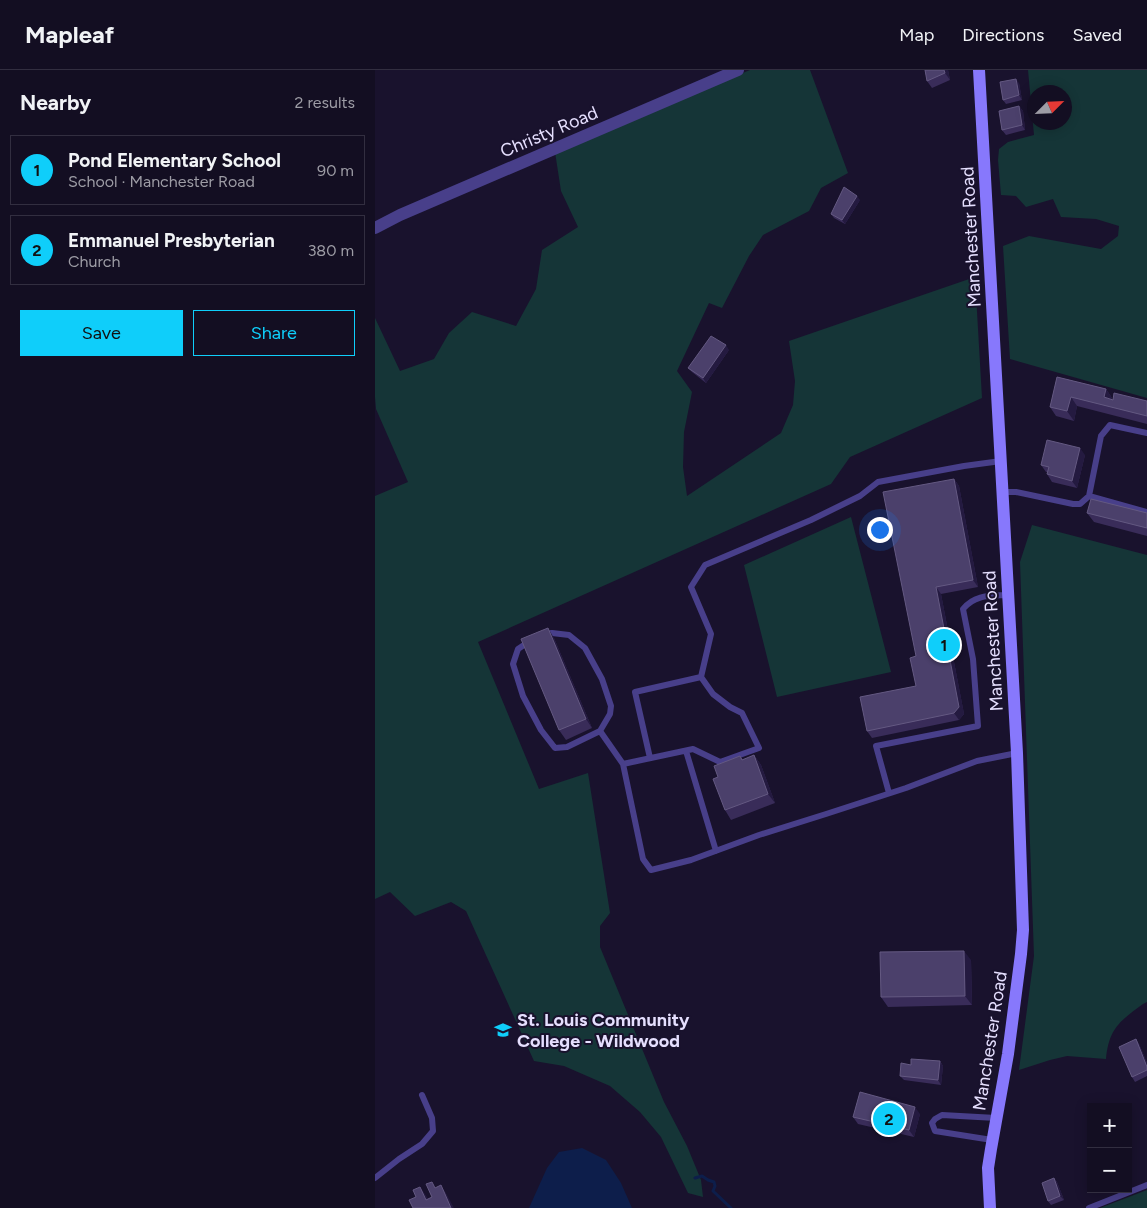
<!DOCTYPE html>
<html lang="en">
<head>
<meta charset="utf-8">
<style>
	body { margin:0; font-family:Figtree,sans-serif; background:#1c172a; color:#f1f3f6 }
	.controls { position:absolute; right:15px; bottom:15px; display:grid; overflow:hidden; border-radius:0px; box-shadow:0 2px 12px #0003 }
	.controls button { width:45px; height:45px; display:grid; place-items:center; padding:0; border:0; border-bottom:1px solid #322e40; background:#130e22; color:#f1f3f6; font:25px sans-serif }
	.compass { position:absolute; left:652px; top:15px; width:45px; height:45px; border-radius:50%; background:#130e22; box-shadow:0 2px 12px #0003; rotate:66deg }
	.you { position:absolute; left:504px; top:459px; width:18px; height:18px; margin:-12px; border:4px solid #fff; border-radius:50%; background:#1a73e8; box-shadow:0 0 0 8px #1a73e833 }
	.badge { display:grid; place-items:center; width:32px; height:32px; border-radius:50%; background:#0fcefa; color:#111; font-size:16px; font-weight:700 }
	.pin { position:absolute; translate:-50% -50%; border:2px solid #fff; box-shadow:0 1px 5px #0006 }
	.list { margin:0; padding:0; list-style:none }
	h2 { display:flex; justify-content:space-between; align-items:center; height:65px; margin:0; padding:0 20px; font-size:21px }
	h2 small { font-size:16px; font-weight:400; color:#9d9ca5 }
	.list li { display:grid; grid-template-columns:32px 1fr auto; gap:15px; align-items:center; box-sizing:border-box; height:70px; margin:0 10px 10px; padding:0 10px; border:1px solid #322e40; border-radius:0px }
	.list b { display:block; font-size:19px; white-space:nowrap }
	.list p { margin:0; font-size:16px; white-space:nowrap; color:#9d9ca5 }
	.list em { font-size:16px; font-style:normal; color:#9d9ca5 }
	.actions { display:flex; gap:10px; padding:15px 20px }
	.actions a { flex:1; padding:11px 0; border:1px solid #0fcefa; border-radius:0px; text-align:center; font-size:18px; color:#0fcefa }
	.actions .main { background:#0fcefa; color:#111 }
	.map { position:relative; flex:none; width:772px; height:1138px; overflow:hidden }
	header { display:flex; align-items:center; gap:30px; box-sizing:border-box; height:70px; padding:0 25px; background:#130e22; border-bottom:1px solid #322e40 }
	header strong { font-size:24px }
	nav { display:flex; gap:28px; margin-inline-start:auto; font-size:18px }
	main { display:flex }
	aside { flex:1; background:#130e22 }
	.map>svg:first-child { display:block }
</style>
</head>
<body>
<header>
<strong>Mapleaf</strong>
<nav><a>Map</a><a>Directions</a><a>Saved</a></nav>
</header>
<main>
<aside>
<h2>Nearby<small>2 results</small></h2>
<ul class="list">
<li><span class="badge">1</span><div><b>Pond Elementary School</b><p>School · Manchester Road</p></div><em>90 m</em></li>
<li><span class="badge">2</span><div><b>Emmanuel Presbyterian</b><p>Church</p></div><em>380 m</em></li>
</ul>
<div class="actions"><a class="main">Save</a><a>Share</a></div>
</aside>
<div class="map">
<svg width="772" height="1138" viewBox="0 0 772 1138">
	<rect width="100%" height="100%" fill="#19122d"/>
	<path fill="#153537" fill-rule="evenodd" d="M 375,0 L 435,0 L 473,103 L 446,118 L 434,141 L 388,165 L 374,186 L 347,238 L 334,233 L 302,301 L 317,322 L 309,362 L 308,397 L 312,426 L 406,363 L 418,335 L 420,311 L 414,271 L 600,207 L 607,328 L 475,387 L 456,414 L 103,572 L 164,719 L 213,703 L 235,843 L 225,856 L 225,877 L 289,1032 L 312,1076 L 326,1110 L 328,1127 L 313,1123 L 286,1067 L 265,1042 L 235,1016 L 189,996 L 159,991 L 91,841 L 76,832 L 40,846 L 15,822 L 0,829 L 0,426 L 33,412 L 1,339 L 0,327 L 0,248 L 25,301 L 59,289 L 74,263 L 97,242 L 141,256 L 161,219 L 167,180 L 203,157 L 186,121 L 180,82 Z
		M 653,0 L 772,0 L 772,328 L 635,289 L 628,176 L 654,166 L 726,179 L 743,166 L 744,156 L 721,149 L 686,147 L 678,129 L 651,137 L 641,126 L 626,125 L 623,90 L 624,79 L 633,72 L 659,65 ZM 660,22 L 690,22 L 690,52 L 660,52 Z
		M 476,447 L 516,602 L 402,627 L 369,495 Z
		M 657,455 L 772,485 L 772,932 L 768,934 C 745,951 734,958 731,989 L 692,986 L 675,990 L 644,1000 L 659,886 L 645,492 Z
		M 772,1120 L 772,1138 L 725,1138 Z"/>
	<path fill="#0d1e4b" d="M 207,1078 L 231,1090 L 246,1113 L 257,1138 L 154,1138 L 172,1098 L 184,1082 Z"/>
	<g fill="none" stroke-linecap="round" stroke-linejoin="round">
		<path stroke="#0d1e4b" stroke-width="3" d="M 320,1108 L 327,1106 L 333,1110 L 339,1112 L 340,1116 L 338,1121 L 356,1138"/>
		<path stroke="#483f8a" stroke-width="6" d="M 626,391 L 589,396 L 503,412 L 485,426 L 436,450 L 330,495 L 316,517 L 336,564 L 326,607 L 338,624 L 355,637 L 367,643 L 384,678 L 345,692 L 318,679 L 248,694 L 268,789 L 276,800 L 316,790 L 384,765 L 451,744 L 531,718 L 602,691 L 642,683
			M 628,422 L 641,422 L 698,434 L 705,434 L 714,426 L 726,366 L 735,355 L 772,363
			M 714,426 L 772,442
			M 168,564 L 177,563 L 194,565 L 210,578 L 227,609 L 236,636 L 235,644 L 225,661 L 248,694
			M 155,571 L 143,579 L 138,594 L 148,626 L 166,660 L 180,678 L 192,677 L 225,661
			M 311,681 L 341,781
			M 275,688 L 260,622 L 326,607
			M 514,723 L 501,676 L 603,656 L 598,589 L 588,539 C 600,524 616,526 633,525
			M 617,1070 L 560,1061 L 557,1053 L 560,1049 L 567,1045 L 621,1048
			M 0,1108 L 24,1089 L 47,1074 L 58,1061 L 57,1048 L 47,1025
			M 714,1138 L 772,1115"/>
		<path stroke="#483f8a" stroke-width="12" d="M 0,158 L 25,145 L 363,0"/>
		<path stroke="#8778fc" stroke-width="12" d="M 604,0 L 642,683 L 648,860 L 646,884 L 633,984 L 616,1079 L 613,1098 L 615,1138"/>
	</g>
	<path fill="#392c59" d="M 550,0 L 573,0 L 575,10 L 557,18 L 552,11 Z
		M 644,13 L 647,30 L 631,34 L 628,30 Z
		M 644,36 L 648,41 L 650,60 L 631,65 L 627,60 Z
		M 485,130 L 470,154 L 459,148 L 456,144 Z
		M 354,280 L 331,313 L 317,302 L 313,298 Z
		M 682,307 L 731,319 L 737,328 L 737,330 L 772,331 L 772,354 L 702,336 L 699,351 L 681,346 L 675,337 Z
		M 710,385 L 702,418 L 677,412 L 672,404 L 673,402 L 671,402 L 666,395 Z
		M 579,409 L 584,416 L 603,517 L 566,524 L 589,644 L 584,650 L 497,668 L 492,661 L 541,616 L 541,586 Z
		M 712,443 L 772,443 L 772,466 L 719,452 Z
		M 179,568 L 217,658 L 191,670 L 184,660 Z
		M 379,685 L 386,695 L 400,733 L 356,750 L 350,740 L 365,686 L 368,690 Z
		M 596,890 L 597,935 L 513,937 L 506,927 Z
		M 761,969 L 764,974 L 772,993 L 772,1006 L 760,1012 L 757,1007 Z
		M 565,991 L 568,996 L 566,1015 L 529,1010 L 525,1006 L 536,995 Z
		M 545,1044 L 539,1067 L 483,1054 L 478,1047 Z
		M 753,1099 L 757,1109 L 753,1111 Z
		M 679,1108 L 682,1112 L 689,1130 L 676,1135 L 673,1131 Z
		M 722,1119 L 734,1119 L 725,1123 Z"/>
	<path fill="#241a40" d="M 569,0 L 573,0 L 575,10 L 570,3 Z
		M 641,9 L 644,13 L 647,30 L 644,25 Z
		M 644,36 L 648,41 L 650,60 L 647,55 Z
		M 482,126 L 485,130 L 470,154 L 467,150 Z
		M 351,275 L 354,280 L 331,313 L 328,308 Z
		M 731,319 L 737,328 L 735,337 L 729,327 Z
		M 696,327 L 702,336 L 699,351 L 692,341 Z
		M 705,378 L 710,385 L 702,418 L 697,411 Z
		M 579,409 L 584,416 L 603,517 L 598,510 Z
		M 561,517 L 566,524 L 589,644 L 584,650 L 579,643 Z
		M 173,558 L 179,568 L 217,658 L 211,649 Z
		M 379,685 L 386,695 L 400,733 L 393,724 Z
		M 589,881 L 596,890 L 597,935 L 590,926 Z
		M 761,969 L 764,974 L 772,993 L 772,997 Z
		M 565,991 L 568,996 L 566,1015 L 563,1010 Z
		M 540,1037 L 545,1044 L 539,1067 L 534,1060 Z
		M 753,1099 L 757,1109 L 753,1103 Z
		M 679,1108 L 682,1112 L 689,1130 L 685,1126 Z
		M 66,1115 L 72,1125 L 79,1138 L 76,1138 Z
		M 45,1117 L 52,1127 L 57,1138 L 51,1130 Z"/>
	<path fill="#4b406b" stroke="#645982" d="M 550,0 L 569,0 L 570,3 L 552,11 Z
		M 641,9 L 644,25 L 628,30 L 625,12 Z
		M 644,36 L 647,55 L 627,60 L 624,41 Z
		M 469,117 L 482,126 L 467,150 L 456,144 Z
		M 336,266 L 351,275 L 328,308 L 313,298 Z
		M 682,307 L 731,319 L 729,327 L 738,330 L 739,323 L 772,331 L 772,346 L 696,327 L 692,341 L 675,337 Z
		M 672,370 L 705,378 L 697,411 L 672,404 L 674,397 L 666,395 Z
		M 579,409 L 598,510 L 561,517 L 584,637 L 579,643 L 492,661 L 485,627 L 541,616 L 535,588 L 541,586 L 508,422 Z
		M 716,429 L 772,443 L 772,458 L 712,443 Z
		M 173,558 L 211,649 L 184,660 L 146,569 Z
		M 379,685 L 393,724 L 350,740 L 338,709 L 343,707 L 339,696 L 365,686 L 367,690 Z
		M 589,881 L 590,926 L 506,927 L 505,882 Z
		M 761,969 L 772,997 L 772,1000 L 757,1007 L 744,977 Z
		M 536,989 L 565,991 L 563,1010 L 525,1006 L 526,993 L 536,995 Z
		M 485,1022 L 540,1037 L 534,1060 L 478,1047 Z
		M 716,1099 L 716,1106 L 713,1100 Z
		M 679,1108 L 685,1126 L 673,1131 L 667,1113 Z
		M 57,1112 L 60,1118 L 66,1115 L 76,1138 L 38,1138 L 34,1130 L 41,1127 L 38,1120 L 45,1117 L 51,1130 L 57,1127 L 51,1114 Z"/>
	<defs>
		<g id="university-bare" transform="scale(1.35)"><path d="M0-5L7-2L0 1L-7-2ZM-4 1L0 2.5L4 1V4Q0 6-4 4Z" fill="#0fcefa" stroke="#19122d" stroke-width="2.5" paint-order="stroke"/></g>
	</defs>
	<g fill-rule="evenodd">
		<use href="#university-bare" x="128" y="960"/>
	</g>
	<g text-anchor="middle" stroke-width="4" stroke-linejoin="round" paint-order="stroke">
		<g font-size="18" fill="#e5dffe" stroke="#19122d">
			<text transform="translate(174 62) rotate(-23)" y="6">Christy Road</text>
			<text transform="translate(596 167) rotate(-93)" y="6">Manchester Road</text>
			<text transform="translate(618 571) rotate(-93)" y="6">Manchester Road</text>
			<text transform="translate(615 971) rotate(-81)" y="6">Manchester Road</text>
		</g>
		<g font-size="18" font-weight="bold" fill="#e5dffe" stroke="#19122d" text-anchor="start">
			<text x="142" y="956">St. Louis Community<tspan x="142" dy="21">College - Wildwood</tspan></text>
		</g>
	</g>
</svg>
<div class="controls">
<button>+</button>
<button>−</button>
</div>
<svg class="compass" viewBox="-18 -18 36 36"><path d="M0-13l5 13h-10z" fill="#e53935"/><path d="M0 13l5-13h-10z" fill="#9d9ca5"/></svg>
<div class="you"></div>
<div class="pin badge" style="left:569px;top:575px">1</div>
<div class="pin badge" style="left:514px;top:1049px">2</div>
</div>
</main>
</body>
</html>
